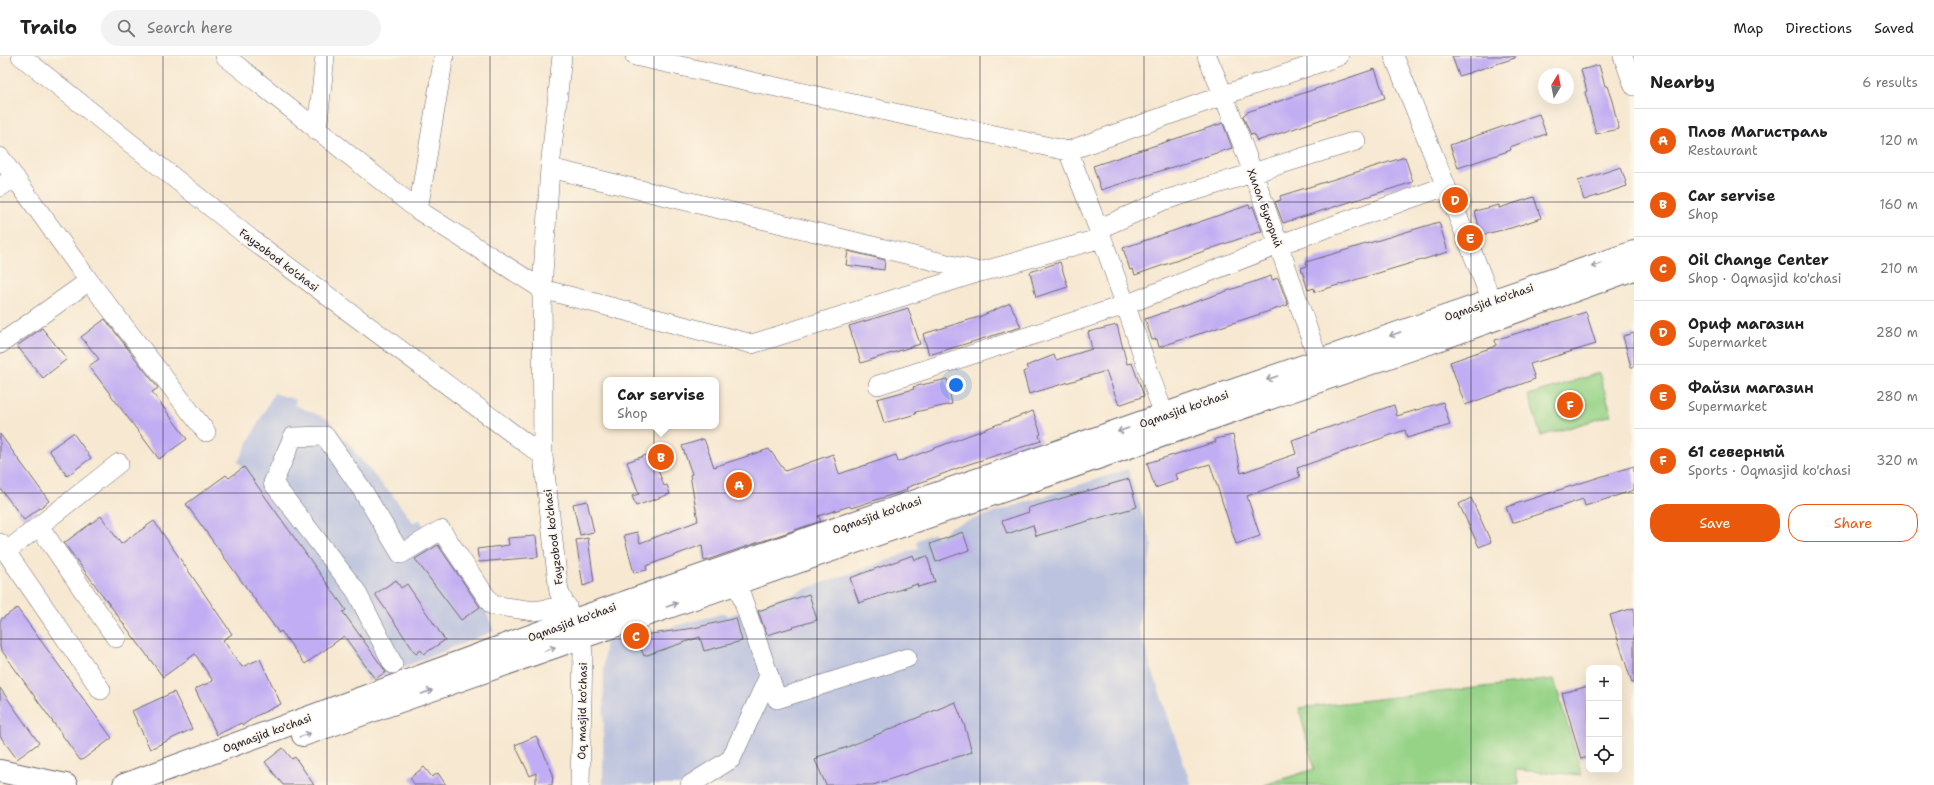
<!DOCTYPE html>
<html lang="en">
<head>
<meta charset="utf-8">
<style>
	body { margin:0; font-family:"Shantell Sans",sans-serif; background:#f2f2f2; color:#202124 }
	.controls { position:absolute; right:12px; bottom:12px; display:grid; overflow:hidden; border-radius:8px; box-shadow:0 4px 16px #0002 }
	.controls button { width:36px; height:36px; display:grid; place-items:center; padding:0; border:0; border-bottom:1px solid #e0e0e0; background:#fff; color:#202124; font:20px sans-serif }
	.compass { position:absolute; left:1538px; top:12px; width:36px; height:36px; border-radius:50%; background:#fff; box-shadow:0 4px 16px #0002; rotate:10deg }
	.you { position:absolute; left:956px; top:329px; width:14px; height:14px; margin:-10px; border:3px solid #fff; border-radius:50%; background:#1a73e8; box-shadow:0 0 0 6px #1a73e833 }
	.badge { display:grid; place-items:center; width:26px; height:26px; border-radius:50%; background:#ea580c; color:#fff; font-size:13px; font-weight:700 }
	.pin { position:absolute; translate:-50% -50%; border:2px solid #fff; box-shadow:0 1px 4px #0006 }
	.popup { position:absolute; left:603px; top:321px; width:116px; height:52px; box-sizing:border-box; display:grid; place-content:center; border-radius:8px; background:#fff; filter:drop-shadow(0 1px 3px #0005); font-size:13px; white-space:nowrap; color:#757577 }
	.popup b { font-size:15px; color:#202124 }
	.popup::after { content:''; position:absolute; left:50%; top:100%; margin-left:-8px; border:8px solid transparent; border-top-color:#fff }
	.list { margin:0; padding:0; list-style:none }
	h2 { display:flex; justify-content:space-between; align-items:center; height:52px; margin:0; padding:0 16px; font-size:17px }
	h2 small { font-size:13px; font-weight:400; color:#757577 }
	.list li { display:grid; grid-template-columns:26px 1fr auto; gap:12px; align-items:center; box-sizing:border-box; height:64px; padding:0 16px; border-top:1px solid #e0e0e0 }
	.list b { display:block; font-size:15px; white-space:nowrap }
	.list p { margin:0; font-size:13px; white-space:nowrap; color:#757577 }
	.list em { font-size:13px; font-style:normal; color:#757577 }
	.actions { display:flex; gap:8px; padding:12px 16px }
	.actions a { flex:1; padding:9px 0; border:1px solid #ea580c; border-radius:16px; text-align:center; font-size:14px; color:#ea580c }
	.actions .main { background:#ea580c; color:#fff }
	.icon { flex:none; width:22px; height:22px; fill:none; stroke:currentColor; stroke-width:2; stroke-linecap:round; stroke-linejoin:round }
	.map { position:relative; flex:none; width:1634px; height:729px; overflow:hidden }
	header { display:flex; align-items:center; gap:24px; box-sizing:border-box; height:56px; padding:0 20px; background:#fff; border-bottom:1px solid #e0e0e0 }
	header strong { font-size:19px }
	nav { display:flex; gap:22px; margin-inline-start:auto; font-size:14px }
	.search { width:280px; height:36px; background:#f2f2f2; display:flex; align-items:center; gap:10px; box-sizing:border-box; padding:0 14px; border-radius:22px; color:#757577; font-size:15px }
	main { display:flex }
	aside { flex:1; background:#fff }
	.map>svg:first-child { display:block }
</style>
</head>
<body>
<header>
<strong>Trailo</strong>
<div class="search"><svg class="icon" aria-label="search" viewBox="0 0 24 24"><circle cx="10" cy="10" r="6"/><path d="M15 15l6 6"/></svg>Search here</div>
<nav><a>Map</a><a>Directions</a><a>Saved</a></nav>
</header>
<main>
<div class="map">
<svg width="1634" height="729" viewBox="0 0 1634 729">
	<rect width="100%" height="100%" fill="#fcf5e5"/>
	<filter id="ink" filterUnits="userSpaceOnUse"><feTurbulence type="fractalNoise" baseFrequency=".025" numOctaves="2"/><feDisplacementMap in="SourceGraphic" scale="8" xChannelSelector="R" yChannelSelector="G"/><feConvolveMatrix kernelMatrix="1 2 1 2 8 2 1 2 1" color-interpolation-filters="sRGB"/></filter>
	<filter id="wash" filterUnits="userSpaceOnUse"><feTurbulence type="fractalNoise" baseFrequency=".012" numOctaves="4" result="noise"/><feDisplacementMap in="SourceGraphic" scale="16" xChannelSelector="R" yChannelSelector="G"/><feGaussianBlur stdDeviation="0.9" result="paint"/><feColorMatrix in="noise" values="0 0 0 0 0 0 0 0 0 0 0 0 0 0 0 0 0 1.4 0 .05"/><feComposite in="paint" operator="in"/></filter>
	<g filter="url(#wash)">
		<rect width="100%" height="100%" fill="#f7e8d1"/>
		<path fill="#bcc3de" d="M 274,337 L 296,344 L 294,349 L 328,363 L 383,430 L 391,437 L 413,467 L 419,463 L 483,548 L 494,575 L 368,625 L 344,580 L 230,421 L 244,412 L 238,406 Z
			M 1128,413 L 1152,489 L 1138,572 L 1191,729 L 603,729 L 604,602 L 606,583 L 636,580 L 725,557 L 728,560 L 896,501 L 918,492 L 916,485 L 933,477 L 938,481 L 950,471 Z"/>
		<path fill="#96d387" stroke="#5c7a61" d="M 1599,317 L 1612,359 L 1541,380 L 1528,339 Z
			M 1554,623 L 1582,719 L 1515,714 L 1519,729 L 1264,729 L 1314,713 L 1299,652 Z"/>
		<g id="blocks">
			<path fill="#c1adf3" d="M 1452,0 L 1515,0 L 1515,2 L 1459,20 Z
				M 1599,9 L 1605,30 L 1607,30 L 1612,45 L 1619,73 L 1596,78 L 1585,36 L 1587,35 L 1581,14 Z
				M 1375,13 L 1385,42 L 1257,85 L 1254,78 L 1251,79 L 1243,60 L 1247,56 Z
				M 1539,58 L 1546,78 L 1510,91 L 1511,94 L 1458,112 L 1450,89 Z
				M 1223,67 L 1232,92 L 1101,134 L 1093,110 Z
				M 1405,101 L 1413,126 L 1283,167 L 1275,146 L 1281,144 L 1280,140 Z
				M 1621,111 L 1627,130 L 1584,144 L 1578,125 Z
				M 1534,141 L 1541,162 L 1511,172 L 1481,179 L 1475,155 L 1499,149 L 1499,152 Z
				M 1249,149 L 1250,152 L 1253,150 L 1262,175 L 1135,219 L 1133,213 L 1130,214 L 1123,192 Z
				M 1439,166 L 1448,196 L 1315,236 L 1314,232 L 1308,234 L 1301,212 L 1307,210 L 1306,206 Z
				M 848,195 L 885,204 L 884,214 L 846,209 Z
				M 1060,206 L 1068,231 L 1036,241 L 1030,216 Z
				M 1271,220 L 1272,224 L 1278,222 L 1288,249 L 1159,291 L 1157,283 L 1152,284 L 1145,263 Z
				M 1010,247 L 1021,271 L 929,299 L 923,278 L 979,261 Z
				M 908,252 L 920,288 L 861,307 L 849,270 Z
				M 1586,256 L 1596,288 L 1530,308 L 1535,323 L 1465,349 L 1450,306 L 1493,291 L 1496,289 L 1495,284 Z
				M 105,263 L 158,332 L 152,336 L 187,383 L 159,403 L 89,310 L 99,303 L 81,281 Z
				M 1117,269 L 1127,308 L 1132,307 L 1144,340 L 1119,349 L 1106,315 L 1029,338 L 1023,316 L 1028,314 L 1026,310 L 1054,299 L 1056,304 L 1092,293 L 1088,276 Z
				M 42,272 L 67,303 L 43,322 L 17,290 Z
				M 1634,277 L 1634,311 L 1631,311 L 1623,280 Z
				M 947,323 L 952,348 L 915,356 L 916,358 L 884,367 L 877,343 L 914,333 L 913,331 Z
				M 1443,346 L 1450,369 L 1407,382 L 1405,374 L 1297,412 L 1300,421 L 1247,440 L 1260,480 L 1236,488 L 1210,408 L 1176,418 L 1178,424 L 1155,432 L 1147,407 L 1216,386 L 1215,383 L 1233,379 L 1241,417 L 1296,398 L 1292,384 L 1394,349 L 1397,360 Z
				M 1033,355 L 1041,378 L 1039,379 L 1041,385 L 966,409 L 906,432 L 907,434 L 851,452 L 850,450 L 818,460 L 821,465 L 704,505 L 702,489 L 646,510 L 647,514 L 634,517 L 624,479 L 637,476 L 640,487 L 698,465 L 690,419 L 692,418 L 682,390 L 704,383 L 714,411 L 769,393 L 785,415 L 833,398 L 839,418 L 896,399 L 898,406 Z
				M 73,377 L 91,402 L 67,420 L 49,394 Z
				M 0,378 L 49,445 L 24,464 L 0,432 Z
				M 652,397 L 664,430 L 667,429 L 670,438 L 636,450 L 632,440 L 639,438 L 627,406 Z
				M 1634,410 L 1634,434 L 1585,450 L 1583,443 L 1512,467 L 1506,451 Z
				M 244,411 L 346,554 L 343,556 L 386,616 L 375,623 L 344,580 L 305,608 L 281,575 L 279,577 L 186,448 L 226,419 L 229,422 Z
				M 1129,423 L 1137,451 L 1036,480 L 1033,469 L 1007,478 L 1002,465 L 1029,456 L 1028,452 Z
				M 1471,442 L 1491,486 L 1479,491 L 1459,448 Z
				M 587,445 L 594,476 L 580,479 L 573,448 Z
				M 101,460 L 121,488 L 154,465 L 232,578 L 223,584 L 242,611 L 260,603 L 281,648 L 256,660 L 243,669 L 241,667 L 217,679 L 195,633 L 213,625 L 195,598 L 163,621 L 64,487 Z
				M 963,476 L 969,494 L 936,506 L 930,488 Z
				M 536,480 L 538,501 L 479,506 L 477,493 L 509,489 L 508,482 Z
				M 588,482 L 594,526 L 583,530 L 576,484 Z
				M 438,489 L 480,551 L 461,564 L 415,503 Z
				M 913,499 L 915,504 L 927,500 L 935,526 L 918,531 L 917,528 L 859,547 L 850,522 Z
				M 396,524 L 401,532 L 407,528 L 445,584 L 424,598 L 421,594 L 416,598 L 375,538 Z
				M 809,538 L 817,564 L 767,579 L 758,555 Z
				M 17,552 L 112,682 L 82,704 L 80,704 L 0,592 L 0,564 Z
				M 1634,552 L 1634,627 L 1632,627 L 1610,559 Z
				M 736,562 L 742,585 L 704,595 L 700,581 L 644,600 L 636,580 L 694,572 Z
				M 1589,630 L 1589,701 L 1581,703 L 1562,637 Z
				M 0,632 L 39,687 L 17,703 L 0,680 Z
				M 174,636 L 192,673 L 150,693 L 132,655 Z
				M 955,646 L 964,668 L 972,696 L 873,729 L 826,729 L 815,704 L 818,703 L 817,701 L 845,692 Z
				M 536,680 L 553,718 L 552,729 L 536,729 L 536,717 L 530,720 L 515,689 Z
				M 283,692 L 292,703 L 295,701 L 314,729 L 283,729 L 265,706 Z
				M 424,711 L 432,721 L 438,717 L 446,729 L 415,729 L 410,722 Z"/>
		</g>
	</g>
	<g filter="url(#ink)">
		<use href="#blocks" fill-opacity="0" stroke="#6d6770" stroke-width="1"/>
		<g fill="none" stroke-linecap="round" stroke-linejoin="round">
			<g stroke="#6d6770" stroke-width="20">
				<path id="minor" d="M 21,0 L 251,183 L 543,400
					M 225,0 L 418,154 L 542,233 L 752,288 L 980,216 L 1102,182
					M 562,0 L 550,112 L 542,233 L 543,400 L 559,536 L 581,581 L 583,598 L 580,729
					M 635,0 L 1068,95 L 1224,39 L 1339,0
					M 1207,0 C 1250,100 1283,203 1319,306
					M 1394,0 L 1492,246
					M 1623,0 L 1634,30
					M 317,75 L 325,0
					M 1068,95 L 1102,182 L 1164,359
					M 0,101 L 89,225 L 206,376
					M 550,112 L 980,216
					M 0,131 L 15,121
					M 418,154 L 444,0
					M 1098,173 L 1162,145 L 1356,85
					M 0,288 L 89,225
					M 878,329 L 1125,249 L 1278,189 L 1446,130
					M 39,470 L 116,582
					M 0,487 L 101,634
					M 7,495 L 119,407
					M 737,527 L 777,643 L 907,602
					M 393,608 L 356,535 L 273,427 L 293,381 L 325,380 L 361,432 L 401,498 L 441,474 L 492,549 L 534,555 L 567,550
					M 690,729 L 731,703 L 769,620"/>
			</g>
			<g stroke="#6d6770" stroke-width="24">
				<path id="major" d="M 303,679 L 737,527 L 1429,287 L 1634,213
					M 0,715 L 66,729
					M 124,729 L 574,564 L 1424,268 L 1634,196"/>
			</g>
			<use href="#minor" stroke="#fff" stroke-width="19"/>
			<use href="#major" stroke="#fff" stroke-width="22"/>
		</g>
		<defs><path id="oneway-shaft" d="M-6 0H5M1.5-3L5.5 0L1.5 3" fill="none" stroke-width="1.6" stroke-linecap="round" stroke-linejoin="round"/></defs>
		<g stroke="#9c9ca7">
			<use href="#oneway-shaft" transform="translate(1597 209) rotate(161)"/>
			<use href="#oneway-shaft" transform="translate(1395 278) rotate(160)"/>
			<use href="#oneway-shaft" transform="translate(1272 322) rotate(161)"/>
			<use href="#oneway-shaft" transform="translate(1123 374) rotate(161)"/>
			<use href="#oneway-shaft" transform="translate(672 549) rotate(-19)"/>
			<use href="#oneway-shaft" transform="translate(550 593) rotate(-19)"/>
			<use href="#oneway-shaft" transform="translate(427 636) rotate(-19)"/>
			<use href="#oneway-shaft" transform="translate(305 679) rotate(-19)"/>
		</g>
	</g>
	<path fill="none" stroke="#22223b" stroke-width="1" stroke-opacity="0.55" d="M 163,0 L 163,729M 327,0 L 327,729M 490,0 L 490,729M 654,0 L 654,729M 817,0 L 817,729M 980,0 L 980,729M 1144,0 L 1144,729M 1307,0 L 1307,729M 1471,0 L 1471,729M 0,146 L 1634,146M 0,292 L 1634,292M 0,437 L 1634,437M 0,583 L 1634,583"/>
	<g text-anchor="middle" stroke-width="3" stroke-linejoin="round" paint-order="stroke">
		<g font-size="11" fill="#22223b" stroke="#fcf5e5">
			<text transform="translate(1265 152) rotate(70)" y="4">Хилол Бухорий</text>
			<text transform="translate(279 204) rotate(37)" y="4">Fayzobod ko'chasi</text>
			<text transform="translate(1489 246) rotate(-19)" y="4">Oqmasjid ko'chasi</text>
			<text transform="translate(1184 353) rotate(-19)" y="4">Oqmasjid ko'chasi</text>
			<text transform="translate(877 459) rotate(-19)" y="4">Oqmasjid ko'chasi</text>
			<text transform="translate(553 481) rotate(-97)" y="4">Fayzobod ko'chasi</text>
			<text transform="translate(572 566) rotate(-20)" y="4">Oqmasjid ko'chasi</text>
			<text transform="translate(582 655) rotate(-89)" y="4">Oq masjid ko'chasi</text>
			<text transform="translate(267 677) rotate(-20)" y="4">Oqmasjid ko'chasi</text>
		</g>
	</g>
</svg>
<div class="controls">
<button>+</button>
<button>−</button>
<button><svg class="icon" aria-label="locate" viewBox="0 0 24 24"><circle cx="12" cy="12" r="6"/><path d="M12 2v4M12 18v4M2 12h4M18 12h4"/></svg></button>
</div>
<svg class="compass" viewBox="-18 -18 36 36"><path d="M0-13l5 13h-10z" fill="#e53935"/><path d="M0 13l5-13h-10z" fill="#757577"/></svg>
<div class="you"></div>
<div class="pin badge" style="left:739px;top:429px">A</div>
<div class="pin badge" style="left:661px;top:401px">B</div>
<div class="popup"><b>Car servise</b>Shop</div>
<div class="pin badge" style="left:636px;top:580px">C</div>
<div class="pin badge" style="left:1455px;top:144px">D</div>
<div class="pin badge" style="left:1470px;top:182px">E</div>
<div class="pin badge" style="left:1570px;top:349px">F</div>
</div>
<aside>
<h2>Nearby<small>6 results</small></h2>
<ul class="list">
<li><span class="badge">A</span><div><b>Плов Магистраль</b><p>Restaurant</p></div><em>120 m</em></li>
<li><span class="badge">B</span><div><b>Car servise</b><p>Shop</p></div><em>160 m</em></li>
<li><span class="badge">C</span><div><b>Oil Change Center</b><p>Shop · Oqmasjid ko'chasi</p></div><em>210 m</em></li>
<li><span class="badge">D</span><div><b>Ориф магазин</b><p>Supermarket</p></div><em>280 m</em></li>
<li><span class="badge">E</span><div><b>Файзи магазин</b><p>Supermarket</p></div><em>280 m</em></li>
<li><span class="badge">F</span><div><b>61 северный</b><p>Sports · Oqmasjid ko'chasi</p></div><em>320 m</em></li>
</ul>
<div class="actions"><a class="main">Save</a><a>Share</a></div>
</aside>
</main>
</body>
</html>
